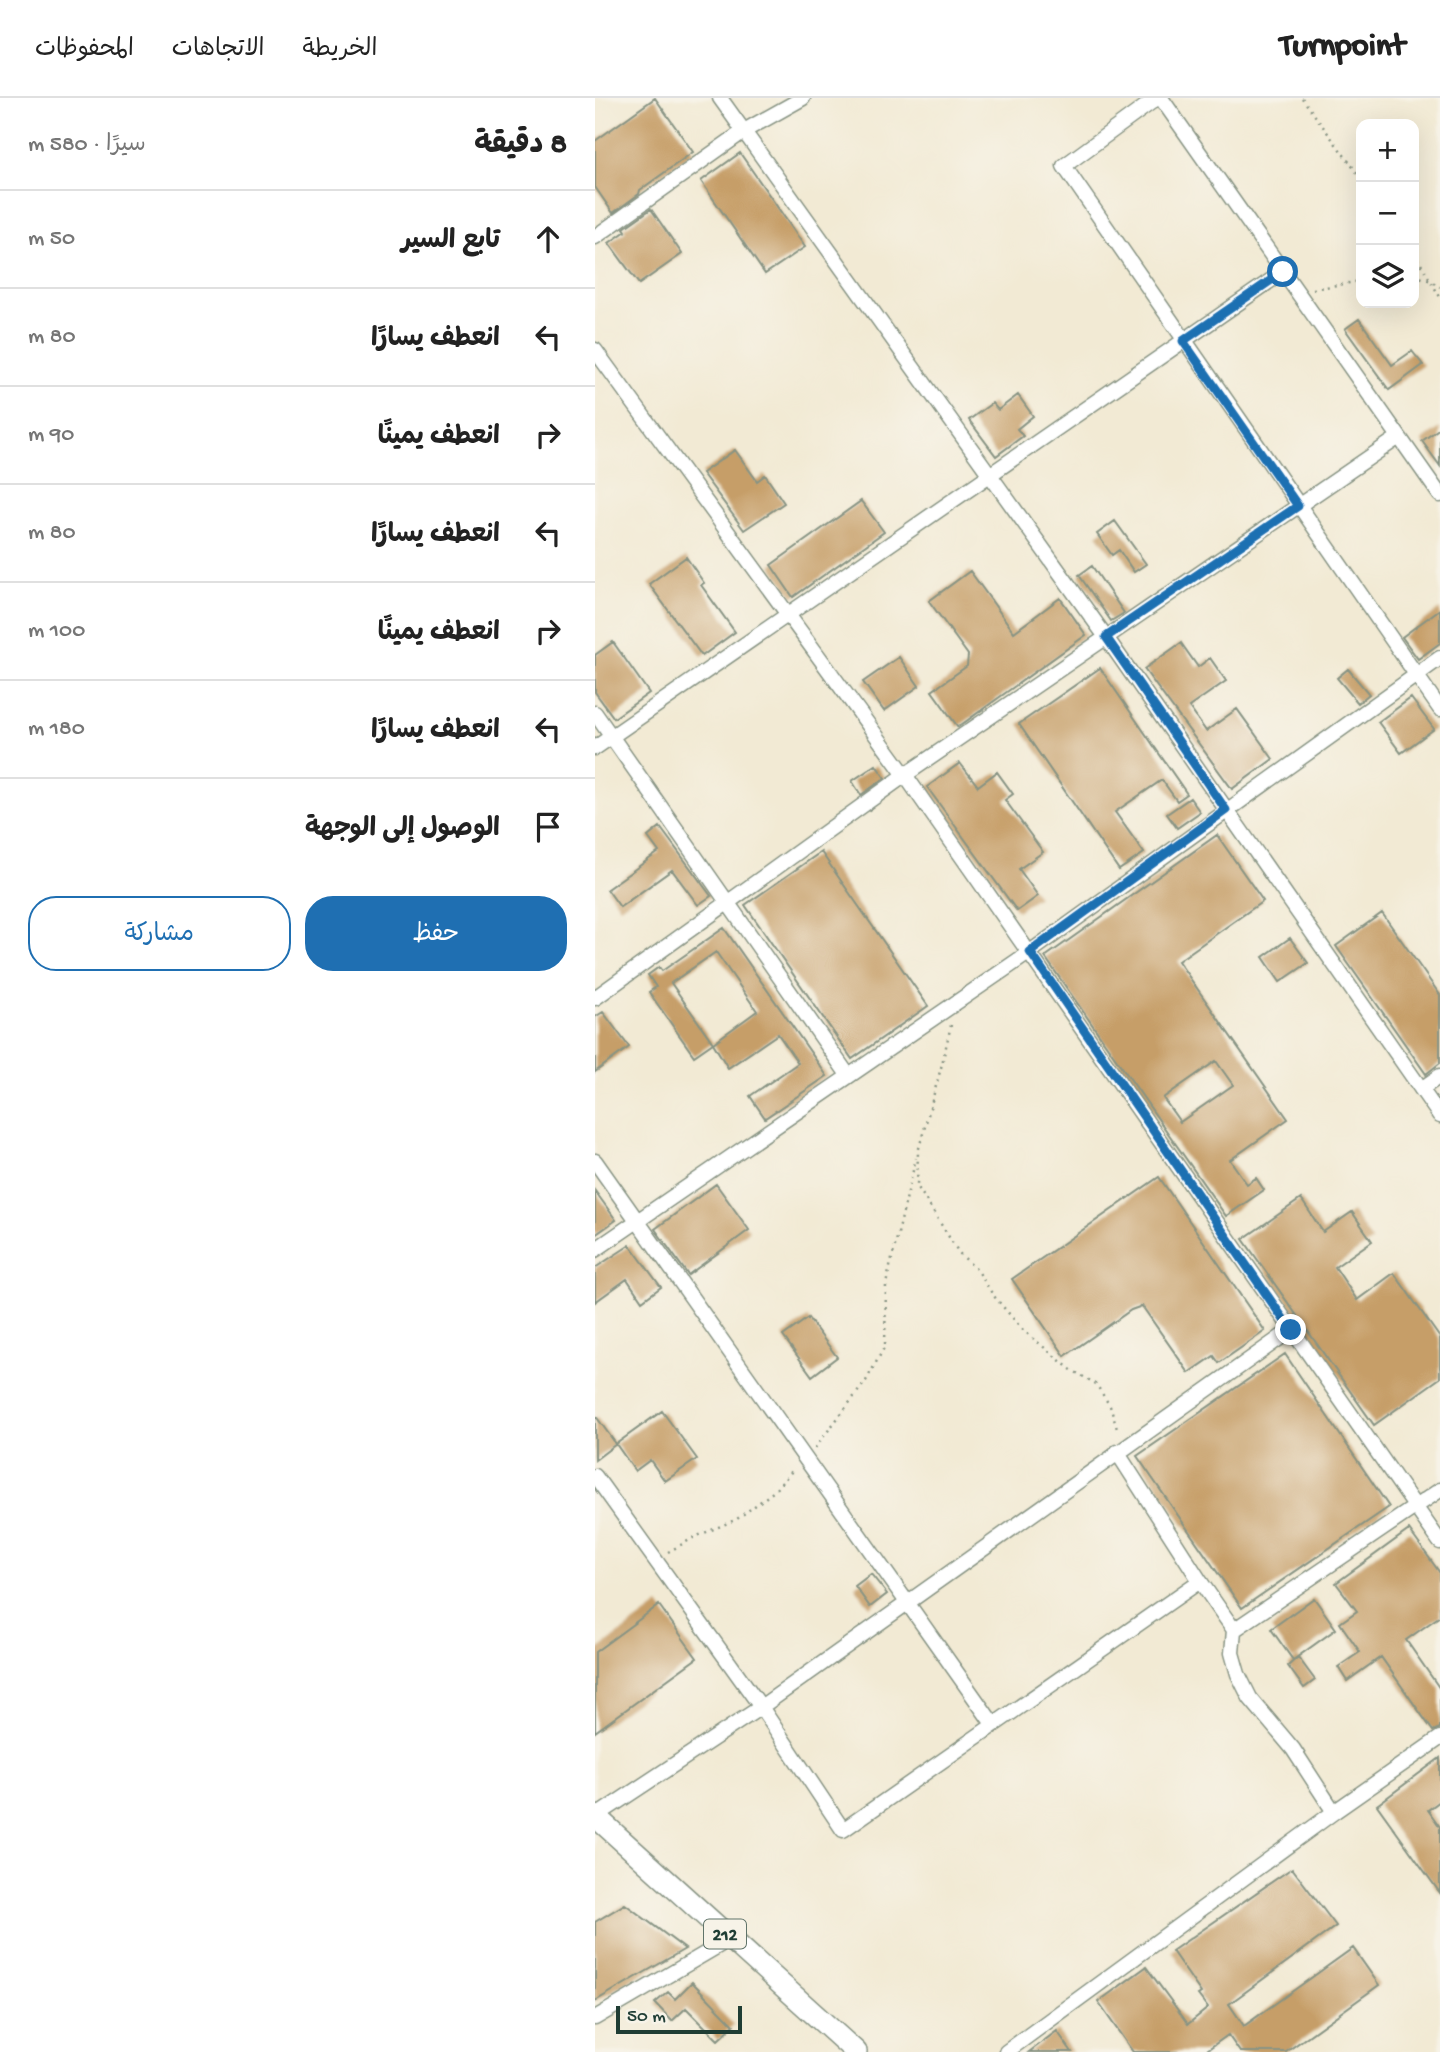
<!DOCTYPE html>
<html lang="ar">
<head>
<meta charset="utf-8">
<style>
	body { margin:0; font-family:"Gochi Hand","Playpen Sans Arabic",sans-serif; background:#f2f2f2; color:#222; direction:rtl }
	.controls { position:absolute; right:21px; top:21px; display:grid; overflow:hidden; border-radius:14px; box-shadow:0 7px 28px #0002 }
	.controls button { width:63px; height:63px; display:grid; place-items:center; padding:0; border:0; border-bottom:2px solid #e0e0e0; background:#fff; color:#222; font:35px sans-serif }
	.scale { position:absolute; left:21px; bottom:18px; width:126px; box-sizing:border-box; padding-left:7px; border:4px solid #1f3d34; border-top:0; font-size:19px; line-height:24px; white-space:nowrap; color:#1f3d34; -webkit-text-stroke:5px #f7f3e8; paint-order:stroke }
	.stop { position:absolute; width:21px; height:21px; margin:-16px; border:5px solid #1f6fb2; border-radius:50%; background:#fff }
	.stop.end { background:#1f6fb2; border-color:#fff; box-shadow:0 2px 7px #0008 }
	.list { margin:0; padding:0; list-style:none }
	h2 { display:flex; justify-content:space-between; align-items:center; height:91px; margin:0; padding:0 28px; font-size:30px }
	h2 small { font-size:23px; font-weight:400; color:#767676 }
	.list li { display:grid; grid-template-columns:46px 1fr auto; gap:21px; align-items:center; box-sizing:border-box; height:98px; padding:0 28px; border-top:2px solid #e0e0e0 }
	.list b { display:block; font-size:26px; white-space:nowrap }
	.list em { font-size:23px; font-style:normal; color:#767676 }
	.actions { display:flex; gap:14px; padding:21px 28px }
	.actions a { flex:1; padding:16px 0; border:2px solid #1f6fb2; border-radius:28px; text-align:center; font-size:24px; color:#1f6fb2 }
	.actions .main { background:#1f6fb2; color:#fff }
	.icon { flex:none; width:38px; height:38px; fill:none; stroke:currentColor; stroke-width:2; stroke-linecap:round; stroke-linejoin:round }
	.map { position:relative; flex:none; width:845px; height:1954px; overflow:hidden; direction:ltr }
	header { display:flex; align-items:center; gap:42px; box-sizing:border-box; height:98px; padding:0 35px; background:#fff; border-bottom:2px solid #e0e0e0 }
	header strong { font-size:33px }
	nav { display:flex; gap:38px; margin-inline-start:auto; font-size:24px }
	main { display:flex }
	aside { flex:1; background:#fff }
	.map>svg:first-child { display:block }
</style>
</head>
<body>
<header>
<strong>Turnpoint</strong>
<nav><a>الخريطة</a><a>الاتجاهات</a><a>المحفوظات</a></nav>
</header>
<main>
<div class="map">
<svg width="845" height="1954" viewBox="0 0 845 1954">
	<rect width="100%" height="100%" fill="#f7f3e8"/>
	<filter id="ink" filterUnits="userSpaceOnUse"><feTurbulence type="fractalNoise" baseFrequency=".0143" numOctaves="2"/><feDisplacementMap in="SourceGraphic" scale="14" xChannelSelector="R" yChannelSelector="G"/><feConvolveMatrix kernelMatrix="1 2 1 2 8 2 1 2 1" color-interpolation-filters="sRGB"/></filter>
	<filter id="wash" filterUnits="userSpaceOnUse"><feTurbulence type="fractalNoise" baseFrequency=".00686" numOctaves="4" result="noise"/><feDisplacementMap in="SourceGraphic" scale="28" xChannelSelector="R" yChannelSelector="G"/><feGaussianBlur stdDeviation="1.57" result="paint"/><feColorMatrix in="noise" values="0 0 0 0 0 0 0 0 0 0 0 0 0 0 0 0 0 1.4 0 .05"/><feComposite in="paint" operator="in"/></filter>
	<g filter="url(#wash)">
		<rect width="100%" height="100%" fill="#f2ead4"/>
		<g id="blocks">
			<path fill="#c69e68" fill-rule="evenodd" d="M 60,0 L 98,54 L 45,92 L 44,96 L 18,115 L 0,89 L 0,43 Z
				M 145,55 L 210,149 L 170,176 L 106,83 Z
				M 56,111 L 87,156 L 44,186 L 14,145 L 31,133 L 29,130 Z
				M 764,221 L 797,267 L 817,253 L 828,267 L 794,292 L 750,231 Z
				M 423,297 L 438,318 L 422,331 L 428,338 L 401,358 L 374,322 L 397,305 L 403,312 Z
				M 845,330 L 845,368 L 827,343 Z
				M 140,352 L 162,383 L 170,377 L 189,405 L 149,432 L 107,375 Z
				M 266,403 L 289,434 L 198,499 L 176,467 Z
				M 520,423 L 551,466 L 539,474 L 524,452 L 517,457 L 502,436 Z
				M 91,459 L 109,485 L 106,487 L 140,534 L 107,558 L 54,486 Z
				M 497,468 L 529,515 L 516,523 L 484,477 Z
				M 375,473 L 419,534 L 465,500 L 491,537 L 363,629 L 337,593 L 372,568 L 373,557 L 334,503 Z
				M 845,511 L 845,545 L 823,561 L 807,539 Z
				M 18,544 L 54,595 L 19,620 L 0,594 L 0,557 Z
				M 586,545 L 603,569 L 615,560 L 631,583 L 594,609 L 611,633 L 642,611 L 678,661 L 637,691 L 549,571 Z
				M 304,559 L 324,588 L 289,613 L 268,584 Z
				M 505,570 L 592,696 L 582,703 L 567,682 L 520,714 L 549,755 L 524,772 L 424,626 Z
				M 753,571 L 774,596 L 763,605 L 742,580 Z
				M 816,600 L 839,631 L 806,655 L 783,624 Z
				M 365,665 L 383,688 L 402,674 L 418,696 L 410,702 L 448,754 L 424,771 L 443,798 L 422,813 L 332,689 Z
				M 281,667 L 290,680 L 266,697 L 257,683 Z
				M 595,700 L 605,714 L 582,730 L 572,716 Z
				M 65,729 L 116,798 L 103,807 L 77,772 L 25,809 L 12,791 L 64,754 L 53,739 Z
				M 622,737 L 668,803 L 583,863 L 693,1021 L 635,1062 L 652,1086 L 661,1080 L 669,1092 L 631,1118 L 450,859 ZM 621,963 L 638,987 L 585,1024 L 568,1000 Z
				M 226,754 L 333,908 L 257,961 L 150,807 Z
				M 787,815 L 845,897 L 845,965 L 831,976 L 741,848 Z
				M 129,830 L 232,978 L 170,1020 L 155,998 L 203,965 L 183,936 L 133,970 L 118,945 L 99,958 L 54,894 L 61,889 L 53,877 L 64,869 L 67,873 ZM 121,854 L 162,913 L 118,945 L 76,885 Z
				M 695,840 L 713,865 L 685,884 L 668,859 Z
				M 8,914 L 34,949 L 0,974 L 0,919 Z
				M 564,1079 L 670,1233 L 624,1265 L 619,1258 L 594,1275 L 547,1208 L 536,1212 L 470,1258 L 417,1181 Z
				M 121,1086 L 154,1132 L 93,1177 L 60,1131 Z
				M 0,1093 L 21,1122 L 0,1137 Z
				M 706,1101 L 728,1134 L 757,1114 L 777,1143 L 740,1169 L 762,1202 L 799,1175 L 845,1240 L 845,1280 L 779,1327 L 648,1141 Z
				M 35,1147 L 66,1189 L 47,1203 L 32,1181 L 0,1204 L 0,1170 Z
				M 213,1220 L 242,1259 L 217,1278 L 188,1238 Z
				M 690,1256 L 794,1409 L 647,1510 L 542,1358 Z
				M 67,1313 L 102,1361 L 70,1383 L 55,1362 L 40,1373 L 21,1346 Z
				M 0,1317 L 21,1346 L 0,1362 Z
				M 814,1432 L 845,1475 L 845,1518 L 811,1542 L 845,1591 L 845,1630 L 838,1633 L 786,1559 L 752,1583 L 743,1569 L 765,1554 L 745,1525 L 762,1513 L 741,1485 Z
				M 276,1476 L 292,1496 L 275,1509 L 260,1488 Z
				M 719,1500 L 741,1531 L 698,1562 L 676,1531 Z
				M 64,1507 L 102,1560 L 0,1634 L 0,1554 Z
				M 703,1559 L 720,1582 L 709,1590 L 693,1568 Z
				M 845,1660 L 845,1703 L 833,1712 L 845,1729 L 845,1795 L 782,1707 Z
				M 697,1770 L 741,1828 L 634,1906 L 649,1928 L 758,1850 L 784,1887 L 691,1954 L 645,1954 L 633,1937 L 609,1954 L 538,1954 L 503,1904 L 551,1869 L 593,1926 L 613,1910 L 603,1897 L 606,1895 L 577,1853 Z
				M 30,1806 L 90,1851 L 0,1903 L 0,1824 Z
				M 97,1884 L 139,1927 L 123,1942 L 91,1910 L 77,1923 L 60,1905 L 73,1894 L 80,1901 Z
				M 462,1933 L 477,1954 L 434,1954 Z"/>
		</g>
	</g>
	<g filter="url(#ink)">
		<use href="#blocks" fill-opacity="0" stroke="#889484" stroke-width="2"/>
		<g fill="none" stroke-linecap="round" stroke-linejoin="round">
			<g stroke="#889484" stroke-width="17">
				<path id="street" d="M 125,0 L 511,539 L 845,1018
					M 562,0 L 469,68 L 845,611
					M 566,0 L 845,397
					M 0,139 L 149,33 L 208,0
					M 0,252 L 310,677 L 845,1444
					M 0,615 L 253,977
					M 0,650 L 688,174
					M 0,900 L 310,677 L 804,339
					M 826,991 L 845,978
					M 0,1063 L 398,1626
					M 0,1152 L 435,854 L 845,560
					M 0,1378 L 166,1609 L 248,1732 L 605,1483 L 522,1354
					M 605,1483 L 639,1532 L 637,1555 L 643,1576 L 655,1600 L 698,1651 L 739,1714
					M 639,1532 L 845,1392
					M 0,1719 L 166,1609 L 696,1232
					M 0,1920 L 135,1841
					M 411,1954 L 739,1714 L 845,1640"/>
			</g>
			<g stroke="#889484" stroke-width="24">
				<path id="primary" d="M 0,1718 L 261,1954"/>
			</g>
			<path stroke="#889484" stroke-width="2.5" stroke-dasharray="2 5" stroke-linecap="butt" d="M 707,0 L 766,80
				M 819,154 L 845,199
				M 819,177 L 836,183 L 845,189
				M 718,191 L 766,183
				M 356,927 L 347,966 L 323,1054 L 322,1088 L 364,1155 L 383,1173 L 398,1197 L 427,1231 L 475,1271 L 501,1286 L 515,1308 L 523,1334
				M 220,1350 L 271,1283 L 290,1248 L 291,1186 L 321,1060
				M 73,1454 L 100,1439 L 142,1421 L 178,1394 L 198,1372"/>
			<use href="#street" stroke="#fff" stroke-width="14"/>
			<use href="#primary" stroke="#fff" stroke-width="21"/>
		</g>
	</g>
	<g fill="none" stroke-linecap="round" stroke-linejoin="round" filter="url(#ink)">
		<path stroke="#1f6fb2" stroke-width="9" d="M 688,174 L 588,243 L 703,408 L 511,539 L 631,712 L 435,854 L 696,1232"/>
	</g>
	<g text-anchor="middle" stroke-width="5" stroke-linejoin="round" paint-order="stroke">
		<rect fill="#f7f3e8" stroke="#60746a" stroke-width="2" x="109" y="1821.5" width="42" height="29" rx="5"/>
		<g font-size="18" font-weight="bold" fill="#1f3d34">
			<text x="130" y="1842">212</text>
		</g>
	</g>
</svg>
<div class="controls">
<button>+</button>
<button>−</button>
<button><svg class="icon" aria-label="layers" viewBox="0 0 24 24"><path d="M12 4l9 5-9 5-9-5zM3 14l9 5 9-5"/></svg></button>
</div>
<div class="scale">50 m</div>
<div class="stop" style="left:688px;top:174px"></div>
<div class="stop end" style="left:696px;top:1232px"></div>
</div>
<aside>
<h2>8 دقيقة<small>سيرًا · 580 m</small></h2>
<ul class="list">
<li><svg class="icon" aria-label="ahead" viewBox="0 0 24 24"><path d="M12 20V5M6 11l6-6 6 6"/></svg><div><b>تابع السير</b></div><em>50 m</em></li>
<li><svg class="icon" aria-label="left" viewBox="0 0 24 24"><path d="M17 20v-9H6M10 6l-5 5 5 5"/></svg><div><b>انعطف يسارًا</b></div><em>80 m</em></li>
<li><svg class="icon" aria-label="right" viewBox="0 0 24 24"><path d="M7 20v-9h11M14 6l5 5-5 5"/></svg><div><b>انعطف يمينًا</b></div><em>90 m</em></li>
<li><svg class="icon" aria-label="left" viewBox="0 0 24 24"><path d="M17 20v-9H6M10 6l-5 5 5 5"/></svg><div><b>انعطف يسارًا</b></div><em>80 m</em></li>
<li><svg class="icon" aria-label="right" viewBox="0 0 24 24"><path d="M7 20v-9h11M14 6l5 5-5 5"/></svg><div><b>انعطف يمينًا</b></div><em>100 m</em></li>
<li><svg class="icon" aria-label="left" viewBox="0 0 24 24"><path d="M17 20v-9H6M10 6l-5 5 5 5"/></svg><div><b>انعطف يسارًا</b></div><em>180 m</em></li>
<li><svg class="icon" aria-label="arrive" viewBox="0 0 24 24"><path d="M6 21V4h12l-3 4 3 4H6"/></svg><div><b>الوصول إلى الوجهة</b></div></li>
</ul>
<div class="actions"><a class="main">حفظ</a><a>مشاركة</a></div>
</aside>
</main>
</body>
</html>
